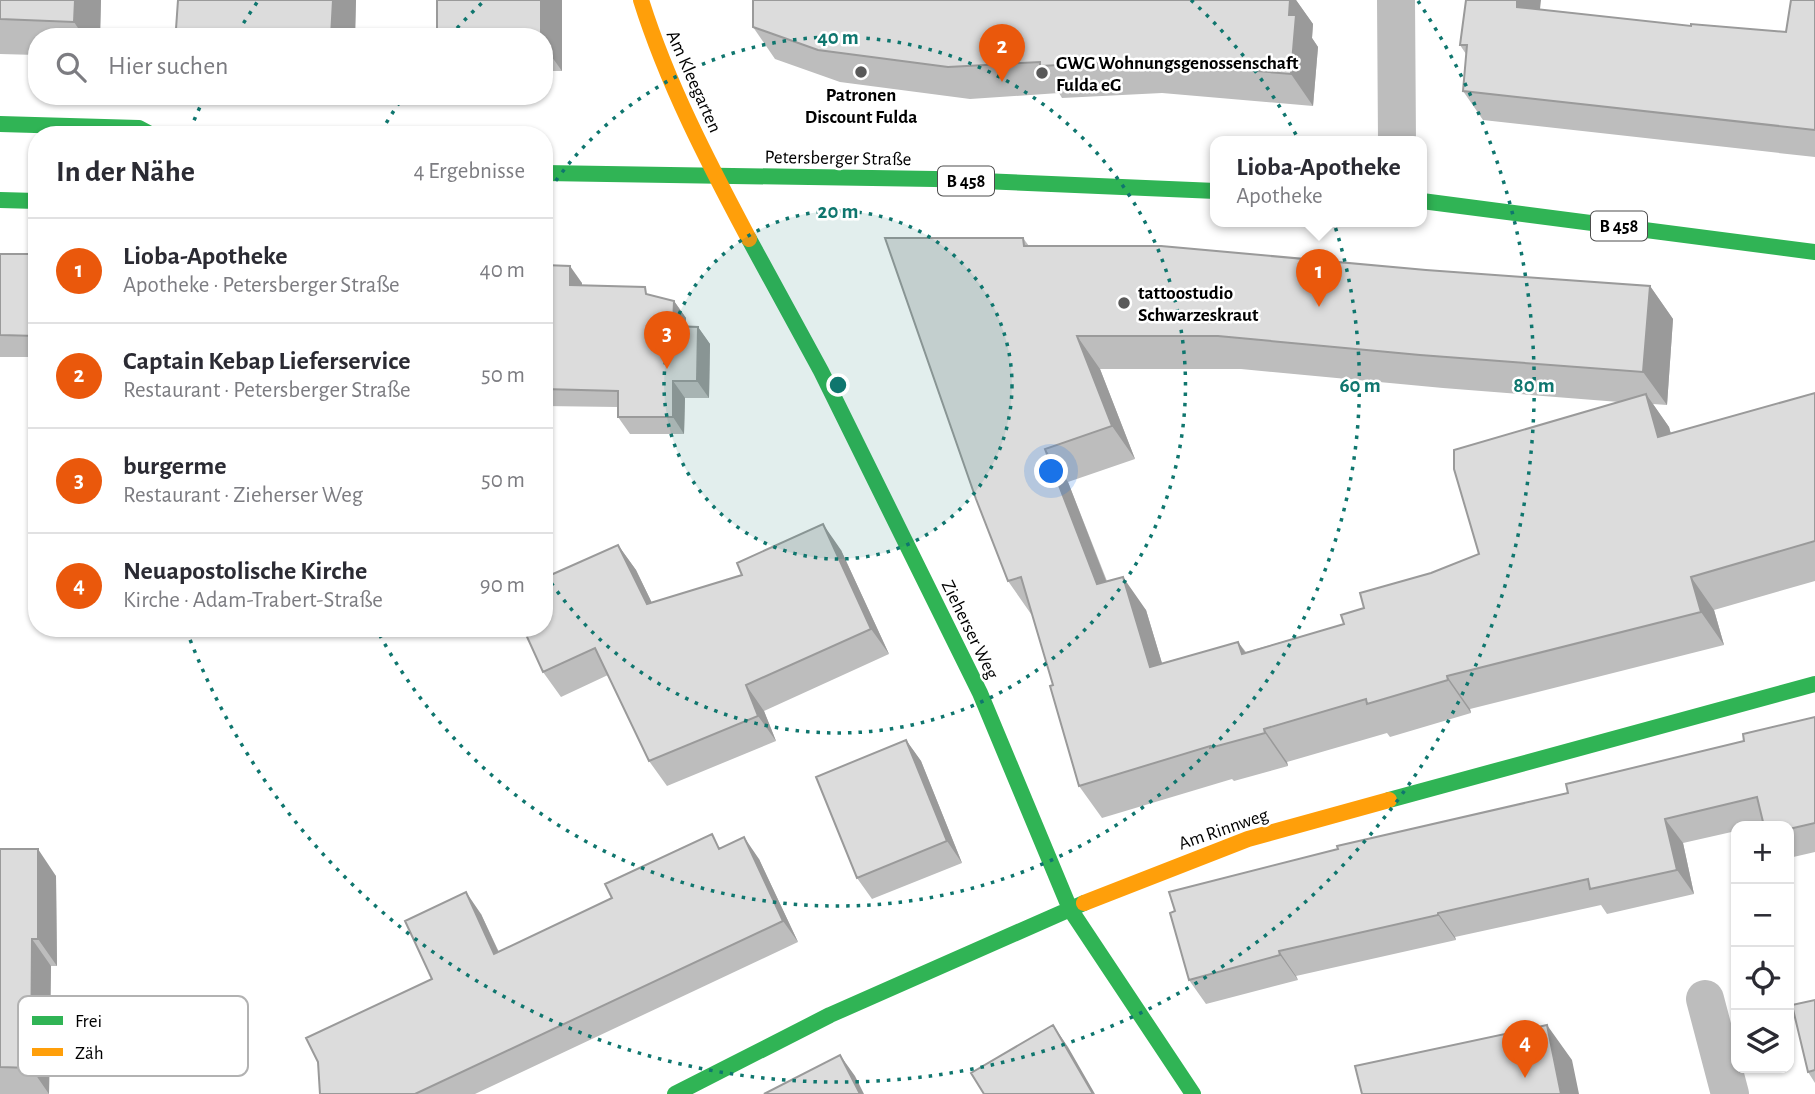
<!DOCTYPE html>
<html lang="de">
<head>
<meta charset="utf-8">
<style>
	body { margin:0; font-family:"Alegreya Sans",sans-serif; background:#f2f2f3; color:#2b2b33 }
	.controls { position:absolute; right:21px; bottom:21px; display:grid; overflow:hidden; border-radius:14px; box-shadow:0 2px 5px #0004 }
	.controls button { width:63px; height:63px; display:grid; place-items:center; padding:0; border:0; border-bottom:2px solid #e1e1e2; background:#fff; color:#2b2b33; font:35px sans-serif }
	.you { position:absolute; left:1052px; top:472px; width:24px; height:24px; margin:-18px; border:5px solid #fff; border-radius:50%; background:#1a73e8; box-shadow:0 0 0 10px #1a73e833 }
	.badge { display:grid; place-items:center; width:46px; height:46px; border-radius:50%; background:#ea580c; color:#fff; font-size:23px; font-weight:700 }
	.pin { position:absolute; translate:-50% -58px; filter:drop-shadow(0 2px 4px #0008) }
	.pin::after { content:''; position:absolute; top:37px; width:24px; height:21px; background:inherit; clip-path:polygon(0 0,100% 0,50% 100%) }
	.popup { position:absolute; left:1210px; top:136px; width:217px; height:91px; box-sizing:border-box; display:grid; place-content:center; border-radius:14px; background:#fff; filter:drop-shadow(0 2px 5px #0005); font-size:23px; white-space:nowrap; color:#7c7c81 }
	.popup b { font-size:26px; color:#2b2b33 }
	.popup::after { content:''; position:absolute; left:50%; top:100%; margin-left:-14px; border:14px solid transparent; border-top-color:#fff }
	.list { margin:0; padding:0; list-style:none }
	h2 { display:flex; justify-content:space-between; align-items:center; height:91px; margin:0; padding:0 28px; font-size:30px }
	h2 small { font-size:23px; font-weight:400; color:#7c7c81 }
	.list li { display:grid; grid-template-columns:46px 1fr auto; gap:21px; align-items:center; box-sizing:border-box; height:105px; padding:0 28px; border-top:2px solid #e1e1e2 }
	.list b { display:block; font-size:26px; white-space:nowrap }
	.list p { margin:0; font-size:23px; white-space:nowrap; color:#7c7c81 }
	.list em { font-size:23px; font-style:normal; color:#7c7c81 }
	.icon { flex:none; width:38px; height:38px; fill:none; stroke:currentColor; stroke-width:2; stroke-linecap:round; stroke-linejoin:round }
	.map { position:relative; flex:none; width:1815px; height:1094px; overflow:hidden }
	.search { position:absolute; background:#fff; box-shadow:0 2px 5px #0004; left:28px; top:28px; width:525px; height:77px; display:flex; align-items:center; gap:18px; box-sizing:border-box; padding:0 24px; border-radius:28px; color:#7c7c81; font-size:26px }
	.panel { position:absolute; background:#fff; box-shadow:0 2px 5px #0004; left:28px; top:126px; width:525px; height:511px; border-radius:28px }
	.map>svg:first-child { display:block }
</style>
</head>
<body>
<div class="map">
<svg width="1815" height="1094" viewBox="0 0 1815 1094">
	<rect width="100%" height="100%" fill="#fff"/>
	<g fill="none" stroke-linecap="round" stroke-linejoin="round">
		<path stroke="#bdbdbd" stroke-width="38" d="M 1396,0 L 1397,141
			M 1705,999 L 1730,1094"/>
		<path stroke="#30b455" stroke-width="16" d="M 0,124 L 139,128 L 152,135
			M 544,173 L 935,179 L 1216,191
			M 0,200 L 37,201
			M 1422,201 L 1815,252
			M 749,239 L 821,371 L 980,693 L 1070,909 L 1193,1094
			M 1389,800 L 1815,684
			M 675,1094 L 830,1015 L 1084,903"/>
		<path stroke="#ff9f0a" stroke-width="16" d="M 641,0 C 667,83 708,162 749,239
			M 1084,903 L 1248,839 L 1389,800"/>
	</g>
	<path fill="#bdbdbd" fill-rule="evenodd" d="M 0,0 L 101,0 L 100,37 L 37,37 L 37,55 L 0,54 Z
		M 178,0 L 356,0 L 355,37 L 182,37 L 176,29 Z
		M 562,0 L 562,71 L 544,71 L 544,37 Z
		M 753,0 L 1296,0 L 1313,24 L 1312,38 L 1318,47 L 1313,106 L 1162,93 L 1062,98 L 1059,93 L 970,99 L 840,82 L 775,59 L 753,27 Z
		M 1815,0 L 1815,157 L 1483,120 L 1463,91 L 1466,54 L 1460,45 L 1540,10 L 1691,26 L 1786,32 Z
		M 1023,238 L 1029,246 L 1426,270 L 1650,286 L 1673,319 L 1667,405 L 1653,404 L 1669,427 L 1671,434 L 1815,393 L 1815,581 L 1714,610 L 1724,645 L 1470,709 L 1471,713 L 1390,737 L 1387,733 L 1287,762 L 1288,766 L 1234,781 L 1232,779 L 1102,818 L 1079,786 L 1053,685 L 1032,614 L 1031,614 L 1008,581 ZM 1100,369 L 1241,369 L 1443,388 L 1619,402 L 1479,554 L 1431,573 L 1364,608 L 1344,624 L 1246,652 L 1238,642 L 1162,663 L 1146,610 L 1107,581 L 1068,482 L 1135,459 Z
		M 0,254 L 37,254 L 37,357 L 0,357 Z
		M 544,265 L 582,283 L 582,285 L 651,295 L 674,301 L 686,318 L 686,327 L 698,327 L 710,344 L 709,398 L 685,398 L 684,434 L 630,434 L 618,417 L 618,407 L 544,406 Z
		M 618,545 L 636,570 L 652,603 L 841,550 L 889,654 L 764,711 L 776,741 L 667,786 L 649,761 L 608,675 L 561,697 L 543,672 Z
		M 1815,717 L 1815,852 L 1789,858 L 1789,826 L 1763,825 L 1757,826 L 1736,826 L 1736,831 L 1683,843 L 1694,894 L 1607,914 L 1601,905 L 1455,937 L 1456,940 L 1296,976 L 1298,980 L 1206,1004 L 1189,980 L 1568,793 L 1744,741 Z
		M 906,740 L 921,761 L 962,863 L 872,899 L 857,878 Z
		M 721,847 L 759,859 L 798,942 L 475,1094 L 320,1094 L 432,979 L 481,914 L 499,952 Z
		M 0,849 L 56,876 L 57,966 L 51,966 L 49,1094 L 0,1094 Z
		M 1815,1000 L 1815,1083 L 1808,1072 Z"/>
	<path fill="#9a9a9a" d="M 75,0 L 101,0 L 100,37 L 84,37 L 74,22 Z
		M 333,0 L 356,0 L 355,37 L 331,37 Z
		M 541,0 L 562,0 L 562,71 L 544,46 L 544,37 L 541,37 Z
		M 1290,0 L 1296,0 L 1313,24 L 1312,38 L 1318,47 L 1313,106 L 1291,74 L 1289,15 Z
		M 1517,0 L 1541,0 L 1537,36 L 1517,7 Z
		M 570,266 L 582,283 L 582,302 L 570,285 Z
		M 1650,286 L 1673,319 L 1667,405 L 1643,372 Z
		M 674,301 L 686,318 L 685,343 L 673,326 Z
		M 698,327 L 710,344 L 709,398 L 697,381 Z
		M 1077,336 L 1100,369 L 1135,459 L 1112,426 Z
		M 673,381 L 685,398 L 684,434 L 673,417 Z
		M 1646,394 L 1669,427 L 1681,470 L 1658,437 Z
		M 1045,449 L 1068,482 L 1120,617 L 1097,584 Z
		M 823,524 L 841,550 L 889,654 L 871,629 Z
		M 618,545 L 636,570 L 665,630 L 647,604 Z
		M 1123,577 L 1146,610 L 1173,700 L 1150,667 Z
		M 1691,577 L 1714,610 L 1724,645 L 1701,612 Z
		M 1238,642 L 1261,675 L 1242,654 Z
		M 1447,676 L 1470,709 L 1471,713 L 1448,680 Z
		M 746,685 L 764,711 L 776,741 L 758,716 Z
		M 1264,729 L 1287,762 L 1288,766 L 1265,733 Z
		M 906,740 L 921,761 L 962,863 L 947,841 Z
		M 1665,819 L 1683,843 L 1694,894 L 1677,870 Z
		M 744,837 L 759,859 L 798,942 L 783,921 Z
		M 38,849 L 56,876 L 57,966 L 38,939 Z
		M 466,892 L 481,914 L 509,975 L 494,954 Z
		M 1438,913 L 1455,937 L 1456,940 L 1438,915 Z
		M 32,939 L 51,966 L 49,1094 L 31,1068 Z
		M 1279,951 L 1296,976 L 1298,980 L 1280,955 Z
		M 1053,1025 L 1068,1047 L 1095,1094 L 1093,1094 Z
		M 1547,1025 L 1572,1060 L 1579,1094 L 1561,1094 Z
		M 840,1055 L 855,1076 L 864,1094 L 860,1094 Z"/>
	<path fill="#dcdcdc" stroke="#9a9a9a" stroke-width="2" d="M 0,0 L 75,0 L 74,22 L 0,19 Z
		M 178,0 L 333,0 L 331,37 L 176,29 Z
		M 437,0 L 541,0 L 541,37 L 437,37 Z
		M 753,0 L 1290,0 L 1289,15 L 1296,15 L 1291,74 L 1140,61 L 1040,66 L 1040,62 L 948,67 L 818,50 L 753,27 Z
		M 1466,0 L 1517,0 L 1517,7 L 1691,26 L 1691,24 L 1786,32 L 1791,0 L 1815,0 L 1815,130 L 1463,91 L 1467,45 L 1460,45 Z
		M 885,238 L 1023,238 L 1024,246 L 1161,246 L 1426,270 L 1650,286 L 1643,372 L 1420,355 L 1218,336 L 1077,336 L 1112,426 L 1045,449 L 1097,584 L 1123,577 L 1150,667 L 1238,642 L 1242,654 L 1344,624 L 1341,615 L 1364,608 L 1360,593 L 1431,573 L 1479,554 L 1454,469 L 1454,450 L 1646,394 L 1658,437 L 1815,393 L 1815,541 L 1691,577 L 1701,612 L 1447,676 L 1448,680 L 1367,704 L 1366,699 L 1264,729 L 1265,733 L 1210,748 L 1210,746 L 1079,786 L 1050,686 L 1053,685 L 1021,577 L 1008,581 L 976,499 Z
		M 0,254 L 37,254 L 37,336 L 0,335 Z
		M 544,265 L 570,266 L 570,285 L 645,287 L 646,294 L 674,301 L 673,326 L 698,327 L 697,381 L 673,381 L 673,417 L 618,417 L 618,391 L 544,389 Z
		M 823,524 L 871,629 L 746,685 L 758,716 L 649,761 L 595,648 L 543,672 L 523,628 L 544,628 L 544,578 L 618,545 L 647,604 L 742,575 L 737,563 Z
		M 1815,717 L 1815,823 L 1789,829 L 1789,826 L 1764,826 L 1757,797 L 1665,819 L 1677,870 L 1590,889 L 1588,879 L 1438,913 L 1438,915 L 1279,951 L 1280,955 L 1189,980 L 1170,913 L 1175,911 L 1169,892 L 1338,849 L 1337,846 L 1568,793 L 1566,784 L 1744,741 L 1743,734 Z
		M 906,740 L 947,841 L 857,878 L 816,777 Z
		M 712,834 L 719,849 L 744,837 L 783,921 L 415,1094 L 320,1094 L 318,1062 L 306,1038 L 432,979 L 405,921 L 466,892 L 494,954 L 612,898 L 605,884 Z
		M 0,849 L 38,849 L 38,939 L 32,939 L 31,1068 L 0,1067 Z
		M 1815,1000 L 1815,1070 L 1808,1072 L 1792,1005 Z
		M 1053,1025 L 1093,1094 L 984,1094 L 971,1073 Z
		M 1547,1025 L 1561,1094 L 1362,1094 L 1355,1066 Z
		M 840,1055 L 860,1094 L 764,1094 Z"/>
	<circle cx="838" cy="385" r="174" fill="#0f766e" fill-opacity=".12"/>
	<g fill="none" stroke="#0f766e" stroke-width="3.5" stroke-dasharray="3.5 7">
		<circle cx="838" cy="385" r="174"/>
		<path d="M544 198A348 348 0 1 1 544 572"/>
		<path d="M381 132A522 522 0 0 1 403 97M450 36A522 522 0 0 1 485 0M1191 0A522 522 0 1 1 377 630"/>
		<path d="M190 130A696 696 0 0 1 205 96M238 32A696 696 0 0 1 258 1M1418 1A696 696 0 1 1 186 629"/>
	</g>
	<g fill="#595959" stroke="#fff" stroke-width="2.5">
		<circle cx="861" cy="72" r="7"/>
		<circle cx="1042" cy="73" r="7"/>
		<circle cx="1124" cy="303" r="7"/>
	</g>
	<g text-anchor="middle" stroke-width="5" stroke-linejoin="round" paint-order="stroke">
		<g fill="#fff" stroke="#4c4c4c" stroke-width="2">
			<rect x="938" y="166.5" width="56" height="29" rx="5"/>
			<rect x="1591" y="211.5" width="56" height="29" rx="5"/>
		</g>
		<g font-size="18" font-weight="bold" fill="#000">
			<text x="966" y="187">B 458</text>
			<text x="1619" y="232">B 458</text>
		</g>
		<g font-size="19" font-weight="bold" fill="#000" stroke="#fff" text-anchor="start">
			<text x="1056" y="69">GWG Wohnungsgenossenschaft<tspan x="1056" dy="22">Fulda eG</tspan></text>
			<text x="861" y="101" text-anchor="middle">Patronen<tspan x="861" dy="22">Discount Fulda</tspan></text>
			<text x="1138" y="299">tattoostudio<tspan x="1138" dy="22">Schwarzeskraut</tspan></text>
		</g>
		<g font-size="19" fill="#000" stroke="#fff">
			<text transform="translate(695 81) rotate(66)" y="7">Am Kleegarten</text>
			<text transform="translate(838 157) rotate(1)" y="7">Petersberger Straße</text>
			<text transform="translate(971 629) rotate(64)" y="7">Zieherser Weg</text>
			<text transform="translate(1223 828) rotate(-19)" y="7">Am Rinnweg</text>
		</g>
	</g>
	<rect x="18" y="996" width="230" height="80" rx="10" fill="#fff" stroke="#b2b2b2" stroke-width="2"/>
	<rect x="32" y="1016" width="31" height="9" fill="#30b455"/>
	<rect x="32" y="1048" width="31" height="8" fill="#ff9f0a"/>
	<g font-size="19" fill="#000">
		<text x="75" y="1027">Frei</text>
		<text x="75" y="1059">Zäh</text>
	</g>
	<circle cx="838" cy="385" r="10" fill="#0f766e" stroke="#fff" stroke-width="3.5"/>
	<g font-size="21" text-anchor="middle" font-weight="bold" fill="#0f766e" stroke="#fff" stroke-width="5" stroke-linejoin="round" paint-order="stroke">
		<text x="838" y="44">40 m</text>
		<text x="838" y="218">20 m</text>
		<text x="1360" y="392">60 m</text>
		<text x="1534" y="392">80 m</text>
	</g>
</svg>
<div class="controls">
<button>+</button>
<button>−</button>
<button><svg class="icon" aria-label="locate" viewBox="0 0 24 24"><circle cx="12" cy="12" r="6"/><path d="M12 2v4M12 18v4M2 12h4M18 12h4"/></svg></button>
<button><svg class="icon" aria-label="layers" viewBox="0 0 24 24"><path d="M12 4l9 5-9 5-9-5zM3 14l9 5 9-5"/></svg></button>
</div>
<div class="you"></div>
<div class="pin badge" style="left:1319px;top:307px">1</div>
<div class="popup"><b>Lioba-Apotheke</b>Apotheke</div>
<div class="pin badge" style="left:1002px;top:82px">2</div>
<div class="pin badge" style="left:667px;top:369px">3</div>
<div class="pin badge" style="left:1525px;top:1078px">4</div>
<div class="search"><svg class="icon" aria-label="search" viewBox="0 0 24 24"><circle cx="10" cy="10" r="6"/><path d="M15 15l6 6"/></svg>Hier suchen</div>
<section class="panel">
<h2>In der Nähe<small>4 Ergebnisse</small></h2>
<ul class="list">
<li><span class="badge">1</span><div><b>Lioba-Apotheke</b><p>Apotheke · Petersberger Straße</p></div><em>40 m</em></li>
<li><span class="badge">2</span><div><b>Captain Kebap Lieferservice</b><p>Restaurant · Petersberger Straße</p></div><em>50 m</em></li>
<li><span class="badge">3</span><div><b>burgerme</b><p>Restaurant · Zieherser Weg</p></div><em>50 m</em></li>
<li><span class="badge">4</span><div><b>Neuapostolische Kirche</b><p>Kirche · Adam-Trabert-Straße</p></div><em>90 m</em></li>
</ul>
</section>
</div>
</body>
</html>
